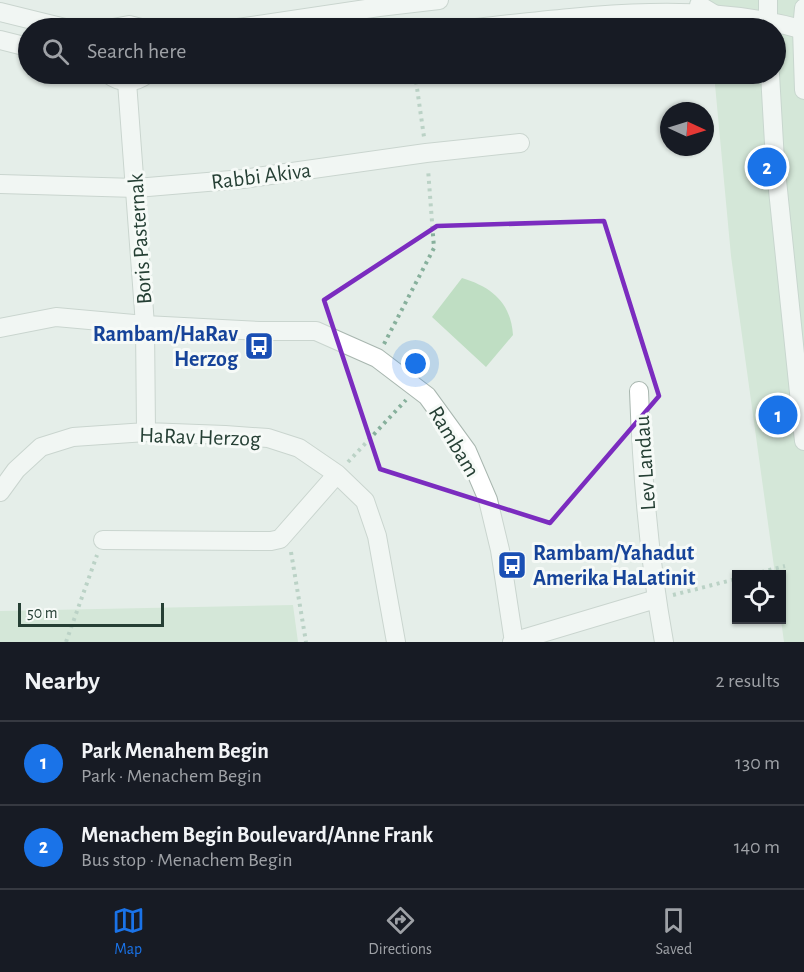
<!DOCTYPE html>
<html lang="en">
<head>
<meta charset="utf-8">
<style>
	body { margin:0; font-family:"Alegreya Sans",sans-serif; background:#20242c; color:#f1f3f6 }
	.controls { position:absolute; right:18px; bottom:18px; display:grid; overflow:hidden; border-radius:0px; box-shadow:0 2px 4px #0004 }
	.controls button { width:54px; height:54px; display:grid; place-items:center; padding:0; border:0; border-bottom:2px solid #363941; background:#171b24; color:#f1f3f6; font:30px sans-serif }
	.compass { position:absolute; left:660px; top:102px; width:54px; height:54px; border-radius:50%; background:#171b24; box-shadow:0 2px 4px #0004; rotate:94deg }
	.scale { position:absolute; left:18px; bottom:15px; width:146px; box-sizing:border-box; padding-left:6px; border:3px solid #253f34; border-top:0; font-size:16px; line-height:21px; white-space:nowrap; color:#253f34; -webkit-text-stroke:4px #f6faf7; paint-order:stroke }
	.you { position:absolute; left:416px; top:364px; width:21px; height:21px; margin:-15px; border:4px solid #fff; border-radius:50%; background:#1a73e8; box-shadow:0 0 0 9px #1a73e833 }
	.badge { display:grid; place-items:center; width:39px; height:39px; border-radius:50%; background:#1a73e8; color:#fff; font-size:20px; font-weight:700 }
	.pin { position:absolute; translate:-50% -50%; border:3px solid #fff; box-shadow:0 2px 6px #0006 }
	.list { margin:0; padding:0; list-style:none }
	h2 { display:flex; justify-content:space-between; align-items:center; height:78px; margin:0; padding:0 24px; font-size:26px }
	h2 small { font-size:20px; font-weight:400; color:#9ea1a6 }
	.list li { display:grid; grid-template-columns:39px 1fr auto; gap:18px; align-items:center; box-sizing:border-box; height:84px; padding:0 24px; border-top:2px solid #363941 }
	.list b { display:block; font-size:22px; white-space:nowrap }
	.list p { margin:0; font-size:20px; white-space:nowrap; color:#9ea1a6 }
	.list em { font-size:20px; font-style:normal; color:#9ea1a6 }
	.icon { flex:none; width:33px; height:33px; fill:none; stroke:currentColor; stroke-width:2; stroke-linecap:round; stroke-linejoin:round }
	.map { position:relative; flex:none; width:804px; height:642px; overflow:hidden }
	.search { position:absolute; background:#171b24; box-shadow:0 2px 4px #0004; left:18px; right:18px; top:18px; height:66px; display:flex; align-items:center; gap:15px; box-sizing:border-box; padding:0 21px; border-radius:33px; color:#9ea1a6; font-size:22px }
	.sheet { height:246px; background:#171b24 }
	nav { display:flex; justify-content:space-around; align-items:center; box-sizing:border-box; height:84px; border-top:2px solid #363941; background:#171b24; font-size:16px; color:#9ea1a6 }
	nav a { display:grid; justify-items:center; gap:3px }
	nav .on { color:#1a73e8 }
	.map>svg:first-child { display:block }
</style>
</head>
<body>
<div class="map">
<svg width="804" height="642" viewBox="0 0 804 642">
	<rect width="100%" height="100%" fill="#e5eee9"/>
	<path fill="#bfdec3" d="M 708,0 L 804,0 L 804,642 L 784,642 L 781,620 L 782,574 L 775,574 L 731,256 L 714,74 L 776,74 L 776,28 L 710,28 Z
		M 462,278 C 492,287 511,303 513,335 L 486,367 L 432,317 Z
		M 293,605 L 298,642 L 0,642 L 0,611 Z"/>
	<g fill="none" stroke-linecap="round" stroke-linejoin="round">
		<g stroke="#a8b6af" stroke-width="20">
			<path id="minor" d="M 127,82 L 145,325 L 146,432
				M 0,184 L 136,188 L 243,179 L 426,153 L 520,143
				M 0,328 L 56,317 L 145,325 L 260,331 L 316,331 L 377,358 L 427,396 L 467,451 L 488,500 L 500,550 L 514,642
				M 639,391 C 642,475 649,559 664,642
				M 0,492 L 16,470 L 41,447 L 73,437 L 146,432 L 225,435 L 268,438 L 299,448 L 337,474 L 365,501 L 377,536 L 396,642
				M 103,540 L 271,541 L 280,539 L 337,474
				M 512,642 L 656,599"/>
		</g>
		<g stroke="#a8b6af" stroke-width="20">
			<path id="tertiary" d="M 0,12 L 65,28
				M 113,28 L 129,25 L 141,28
				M 238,28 L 379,7 L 439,0
				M 476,28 C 582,16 703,0 804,30
				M 0,40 L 28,47
				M 108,74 C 120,83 134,84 147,74"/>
		</g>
		<g stroke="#a4b9ae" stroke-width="20">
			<path id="secondary" d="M 768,0 L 768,28
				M 699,5 L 727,22 L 733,28
				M 804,8 L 802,29 L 804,90
				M 770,74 L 775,161 L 804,441"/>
		</g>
		<path stroke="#87b09c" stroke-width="4" stroke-dasharray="3 4.5" stroke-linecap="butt" d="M 415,74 L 424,137
			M 384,344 L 434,248 L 428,169
			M 348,462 L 406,400
			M 291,552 L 306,642
			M 754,574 L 785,566
			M 673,595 L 736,579
			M 66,642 L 97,555"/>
		<use href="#minor" stroke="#fff" stroke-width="18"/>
		<use href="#tertiary" stroke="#fff" stroke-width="18"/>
		<use href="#secondary" stroke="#fff" stroke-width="18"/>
	</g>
	<path d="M0 0H804V642H0ZM 604,221 L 659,396 L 550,523 L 380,469 L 324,300 L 437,226 Z" fill="#e5eee9" fill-opacity=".55" fill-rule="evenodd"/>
	<path fill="none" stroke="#7b2cbf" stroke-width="4.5" stroke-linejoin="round" d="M 604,221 L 659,396 L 550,523 L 380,469 L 324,300 L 437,226 Z"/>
	<defs>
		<g id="bus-square" transform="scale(1.5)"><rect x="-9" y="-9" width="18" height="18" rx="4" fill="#1a4fb4" stroke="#f6faf7"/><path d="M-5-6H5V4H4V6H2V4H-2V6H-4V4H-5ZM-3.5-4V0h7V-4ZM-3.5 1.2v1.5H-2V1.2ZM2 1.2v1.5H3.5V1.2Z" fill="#fff"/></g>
	</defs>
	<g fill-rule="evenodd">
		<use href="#bus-square" x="259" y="346"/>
		<use href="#bus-square" x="512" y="565"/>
	</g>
	<g text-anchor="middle" stroke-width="6" stroke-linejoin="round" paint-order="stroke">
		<g font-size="22" fill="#253f34" stroke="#f6faf7">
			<text transform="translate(261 175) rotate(-7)" y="8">Rabbi Akiva</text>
			<text transform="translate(139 239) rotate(-94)" y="8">Boris Pasternak</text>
			<text transform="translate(200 436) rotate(2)" y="8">HaRav Herzog</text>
			<text transform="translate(455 441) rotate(59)" y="8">Rambam</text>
			<text transform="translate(644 463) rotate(-94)" y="8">Lev Landau</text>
		</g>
		<g font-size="22" font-weight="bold" fill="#164399" stroke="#f6faf7" text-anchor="end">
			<text x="238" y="341">Rambam/HaRav<tspan x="238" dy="25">Herzog</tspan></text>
			<text x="533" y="560" text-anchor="start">Rambam/Yahadut<tspan x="533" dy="25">Amerika HaLatinit</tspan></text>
		</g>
	</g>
</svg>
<div class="controls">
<button><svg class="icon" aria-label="locate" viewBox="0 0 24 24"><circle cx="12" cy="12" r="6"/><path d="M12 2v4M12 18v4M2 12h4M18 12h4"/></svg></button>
</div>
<svg class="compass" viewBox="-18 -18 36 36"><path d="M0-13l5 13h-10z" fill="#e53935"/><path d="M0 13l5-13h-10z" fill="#9ea1a6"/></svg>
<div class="scale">50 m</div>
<div class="you"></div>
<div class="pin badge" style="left:778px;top:415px">1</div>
<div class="pin badge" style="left:767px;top:167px">2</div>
<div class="search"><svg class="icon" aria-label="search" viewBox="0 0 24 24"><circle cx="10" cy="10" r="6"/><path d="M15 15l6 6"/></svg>Search here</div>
</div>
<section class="sheet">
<h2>Nearby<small>2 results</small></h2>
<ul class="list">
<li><span class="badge">1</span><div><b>Park Menahem Begin</b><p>Park · Menachem Begin</p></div><em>130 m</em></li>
<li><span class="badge">2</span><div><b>Menachem Begin Boulevard/Anne Frank</b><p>Bus stop · Menachem Begin</p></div><em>140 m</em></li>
</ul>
</section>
<nav>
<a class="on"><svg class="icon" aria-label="map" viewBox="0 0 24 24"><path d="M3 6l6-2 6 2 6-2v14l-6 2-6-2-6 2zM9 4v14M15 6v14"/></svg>Map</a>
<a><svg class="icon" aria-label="directions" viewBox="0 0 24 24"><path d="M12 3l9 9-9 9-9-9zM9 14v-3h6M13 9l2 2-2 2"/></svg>Directions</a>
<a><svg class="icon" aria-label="saved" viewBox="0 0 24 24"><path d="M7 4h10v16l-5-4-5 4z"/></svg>Saved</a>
</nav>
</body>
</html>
